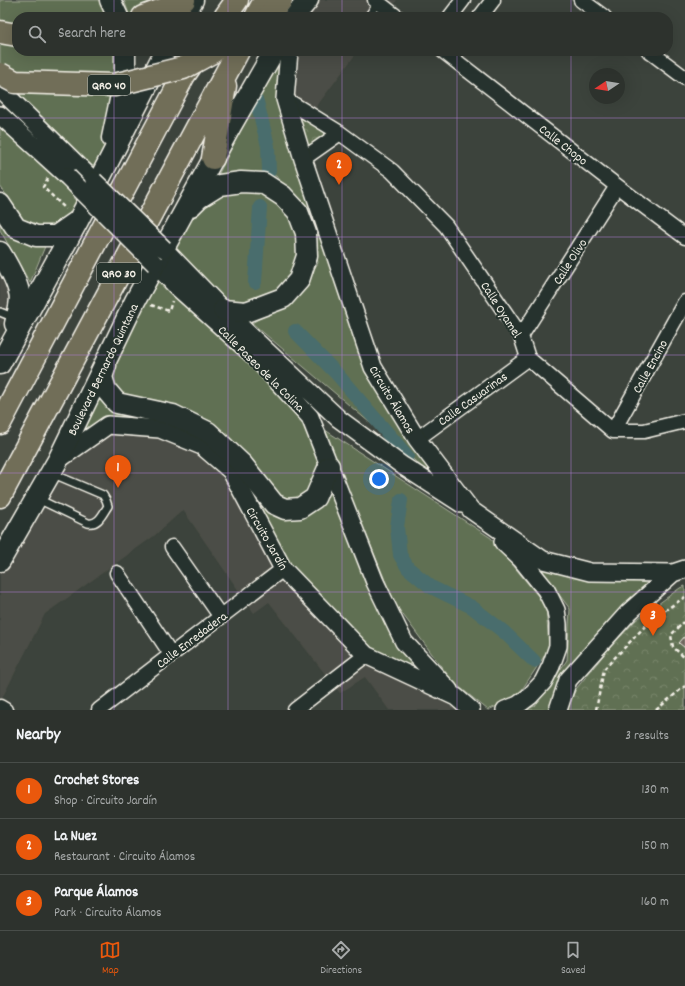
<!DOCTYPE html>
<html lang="en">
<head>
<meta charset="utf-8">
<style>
	body { margin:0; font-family:Dekko,sans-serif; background:#353a35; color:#f1f3f6 }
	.compass { position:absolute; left:589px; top:68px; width:36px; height:36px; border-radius:50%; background:#2d322d; box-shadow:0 4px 16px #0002; rotate:258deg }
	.you { position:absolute; left:379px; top:479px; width:14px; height:14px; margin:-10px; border:3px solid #fff; border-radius:50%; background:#1a73e8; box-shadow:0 0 0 6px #1a73e833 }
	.badge { display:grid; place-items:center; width:26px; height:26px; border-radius:50%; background:#ea580c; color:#fff; font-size:13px; font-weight:700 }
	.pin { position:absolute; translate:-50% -33px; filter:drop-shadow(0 1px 2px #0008) }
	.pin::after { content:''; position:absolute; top:21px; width:14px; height:12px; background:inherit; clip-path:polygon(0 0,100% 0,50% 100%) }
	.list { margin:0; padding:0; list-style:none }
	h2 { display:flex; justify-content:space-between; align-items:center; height:52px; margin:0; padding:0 16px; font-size:17px }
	h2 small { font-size:13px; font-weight:400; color:#a7aaaa }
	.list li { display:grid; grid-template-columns:26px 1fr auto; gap:12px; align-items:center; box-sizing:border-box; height:56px; padding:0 16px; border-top:1px solid #484d49 }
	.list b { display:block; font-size:15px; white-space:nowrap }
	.list p { margin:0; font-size:13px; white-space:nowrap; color:#a7aaaa }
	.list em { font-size:13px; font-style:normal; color:#a7aaaa }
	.icon { flex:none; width:22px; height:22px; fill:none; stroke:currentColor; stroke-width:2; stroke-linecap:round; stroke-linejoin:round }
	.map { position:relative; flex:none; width:685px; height:710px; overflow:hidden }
	.search { position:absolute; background:#2d322d; box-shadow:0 4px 16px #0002; left:12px; right:12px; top:12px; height:44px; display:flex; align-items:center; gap:10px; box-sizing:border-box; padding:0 14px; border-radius:16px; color:#a7aaaa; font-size:15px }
	.sheet { height:220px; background:#2d322d }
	nav { display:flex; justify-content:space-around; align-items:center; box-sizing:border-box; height:56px; border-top:1px solid #484d49; background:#2d322d; font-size:11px; color:#a7aaaa }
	nav a { display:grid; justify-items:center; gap:2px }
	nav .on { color:#ea580c }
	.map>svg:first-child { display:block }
</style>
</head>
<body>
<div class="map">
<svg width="685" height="710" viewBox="0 0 685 710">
	<defs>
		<pattern id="forest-crowns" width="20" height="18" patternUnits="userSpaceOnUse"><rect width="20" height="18" fill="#607052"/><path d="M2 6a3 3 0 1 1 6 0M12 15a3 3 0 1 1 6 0" fill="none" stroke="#77856b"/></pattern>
	</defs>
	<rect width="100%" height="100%" fill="#3c433c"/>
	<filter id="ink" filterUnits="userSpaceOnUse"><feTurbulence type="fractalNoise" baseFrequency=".025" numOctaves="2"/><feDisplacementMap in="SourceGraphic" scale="8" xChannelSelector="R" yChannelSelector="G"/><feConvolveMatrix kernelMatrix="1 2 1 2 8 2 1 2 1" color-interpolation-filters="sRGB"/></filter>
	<g filter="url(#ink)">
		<path fill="#4c4e46" d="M 308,0 L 397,0 L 384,17 L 294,17 Z
			M 289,51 L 358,51 L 310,115 L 285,99 Z
			M 0,276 L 10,298 L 9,308 L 0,327 Z
			M 108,425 L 202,446 L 471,710 L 389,710 L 365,677 L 340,693 L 269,602 L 254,613 L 183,510 L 154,536 L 45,614 L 0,702 L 0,561 L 58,460 Z"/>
		<path fill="#607052" stroke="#aab09d" d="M 0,0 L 110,0 L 118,17 L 17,17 L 17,51 L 125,51 L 125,76 L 96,183 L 0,89 Z
			M 124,0 L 186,0 L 178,17 L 130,17 Z
			M 281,51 L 373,380 L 441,483 L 252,323 L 294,298 L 318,263 L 312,226 L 276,176 L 217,177 Z
			M 0,128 L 61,182 L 77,201 L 71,215 L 51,229 L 31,231 L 0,186 Z
			M 263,183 L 306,233 L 283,298 L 223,310 L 164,247 L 199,198 Z
			M 0,212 L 46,244 L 30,283 L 0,230 Z
			M 155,264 L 310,417 L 404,642 L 456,697 L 366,655 L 283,569 L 231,471 L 202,446 L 108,425 L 58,460 Z
			M 322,428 L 491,538 L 546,606 L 549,649 L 517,697 L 488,710 L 452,681 L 395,604 Z
			M 533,560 L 650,584 L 552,710 L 524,710 L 535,706 L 567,660 L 570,609 Z"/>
		<path fill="url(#forest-crowns)" stroke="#aab09d" d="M 285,99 L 340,133 L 303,159 Z
			M 685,586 L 685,710 L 566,710 L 576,689 L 606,652 L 636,620 L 680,588 Z"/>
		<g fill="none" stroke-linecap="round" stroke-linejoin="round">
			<path stroke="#486d6d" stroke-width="14" d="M 257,102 L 268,146 L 269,171
				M 255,282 L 260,207
				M 295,331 L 337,374 L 407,456
				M 401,500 L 397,527 L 400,555 L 408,568 L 431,587 L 472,607 L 504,632 L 534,661"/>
		</g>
		<path fill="#70685f" stroke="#f4f1e8" d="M 685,636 L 685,648 L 679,643 Z"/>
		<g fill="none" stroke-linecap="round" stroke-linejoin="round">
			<g stroke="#f4f1e8" stroke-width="10">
				<path id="service" d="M 368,17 L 378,2
					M 0,312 L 15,318
					M 38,499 L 88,523 C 99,525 103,513 108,506 L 106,500 L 103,495 L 51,473"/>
			</g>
			<g stroke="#f4f1e8" stroke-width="17">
				<path id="minor" d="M 375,0 L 397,17
					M 581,0 L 604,17
					M 450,17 L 463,0
					M 480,17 L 493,0
					M 443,51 L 617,186 L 685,237
					M 649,51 L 685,78
					M 285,99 L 340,133 L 392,171 L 446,226 L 521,336 L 528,358 L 613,431 L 644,431 L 685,421
					M 303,159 L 340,133
					M 521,336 L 617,186
					M 613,431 L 685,302
					M 417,439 L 528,358
					M 172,547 L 221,617
					M 117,573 L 171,654
					M 0,707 L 5,710
					M 99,710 L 283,569
					M 295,710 L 366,655"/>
			</g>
			<g stroke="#f4f1e8" stroke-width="20">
				<path id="tertiary" d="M 289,51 L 285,99 L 303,159 L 373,367 L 417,439 L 471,510 L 543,560 L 590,572 L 673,573 L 685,569
					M 0,89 L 94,181
					M 0,115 L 67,176
					M 164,249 L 223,310 L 339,419 L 403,466 L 462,504
					M 155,264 L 177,287 L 254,356 L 310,417 L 375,582 L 404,642 L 449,690
					M 58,460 L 108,425 L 160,429 L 202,446 L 231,471 L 283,569 L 366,655 L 456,697 L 471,710
					M 503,542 L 521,559 L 546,590 L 556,610 L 558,624 L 558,646 L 551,666 L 543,682 L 530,696 L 518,705 L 505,710
					M 558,710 L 568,680 L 629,612 L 673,573"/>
			</g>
			<g stroke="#f4f1e8" stroke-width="23">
				<path id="secondary" d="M 110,0 L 118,17
					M 183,17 L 193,0
					M 294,17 L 308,0
					M 112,138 L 125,76 L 125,51
					M 0,204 L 16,228 L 36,236 L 56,236 L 76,222
					M 191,206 L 199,198 L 220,185 L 241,182 L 263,183 L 283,196 L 298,212 L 306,233 L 307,256 L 299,280 L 283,298 L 246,312 L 223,310
					M 0,252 C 7,264 16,278 19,292 C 22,302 17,314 15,324
					M 0,364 L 78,221 L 165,51
					M 106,365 L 102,377 L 106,390 L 117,403 L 173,415 L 208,432 L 242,464 L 274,504 L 285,509 L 300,508 L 315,498 L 329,466
					M 0,561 L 58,460 L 107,359 L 135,301 L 231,126 L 274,51"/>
			</g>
			<g stroke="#f4f1e8" stroke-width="25">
				<path id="primary" d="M 225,17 L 237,0
					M 256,17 L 265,0
					M 213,158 L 225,86
					M 0,423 L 184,75 L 198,55
					M 0,496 L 238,51"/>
			</g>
			<g stroke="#f4f1e8" stroke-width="25">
				<path id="trunk" d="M 143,17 L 176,5 L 184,0
					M 268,17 L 281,0
					M 0,32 L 17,35"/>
			</g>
			<path stroke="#f4f1e8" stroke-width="2.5" stroke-dasharray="4 3" stroke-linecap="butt" d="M 48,178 L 43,187 L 66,209
				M 151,305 L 169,311 L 172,301
				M 685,621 L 671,635 L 673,647 L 685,658
				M 596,710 L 604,669 L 652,619 L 685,597
				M 656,710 L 685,686"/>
			<use href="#service" stroke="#26332d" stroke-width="7"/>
			<use href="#minor" stroke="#26332d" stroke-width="14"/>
			<use href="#tertiary" stroke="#26332d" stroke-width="17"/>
			<use href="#secondary" stroke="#26332d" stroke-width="20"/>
			<use href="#primary" stroke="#716e59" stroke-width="22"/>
			<use href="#trunk" stroke="#716e59" stroke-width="22"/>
			<g stroke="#f4f1e8" stroke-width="20" stroke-linecap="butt">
				<path id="tertiary-bridge" d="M 67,176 L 155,264
					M 94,181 L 164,249"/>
			</g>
			<g stroke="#f4f1e8" stroke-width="25" stroke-linecap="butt">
				<path id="trunk-bridge" d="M 0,74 L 15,82 L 114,85 L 183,68 L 214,51"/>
			</g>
			<use href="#tertiary-bridge" stroke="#26332d" stroke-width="17"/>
			<use href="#trunk-bridge" stroke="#716e59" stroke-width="22"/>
		</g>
	</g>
	<path fill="none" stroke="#ab7bcf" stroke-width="1" stroke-opacity="0.55" d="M 114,0 L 114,17M 228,0 L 228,17M 342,0 L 342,17M 457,0 L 457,17M 571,0 L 571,17M 114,51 L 114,710M 228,51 L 228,710M 342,51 L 342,710M 457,51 L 457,710M 571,51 L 571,710M 0,118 L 685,118M 0,237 L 685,237M 0,355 L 685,355M 0,473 L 685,473M 0,592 L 685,592"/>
	<g text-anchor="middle" stroke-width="4" stroke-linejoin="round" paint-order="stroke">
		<g fill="#26332d" stroke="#b6b8b0" stroke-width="1">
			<rect x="88" y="75" width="42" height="20" rx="3"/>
			<rect x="97" y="263" width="44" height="20" rx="3"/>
		</g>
		<g font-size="12" font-weight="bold" fill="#f4f1e8">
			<text x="109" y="89">QRO 40</text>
			<text x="119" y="277">QRO 30</text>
		</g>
		<g font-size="13" fill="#f4f1e8" stroke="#26332d">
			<text transform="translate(564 144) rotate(38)" y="5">Calle Chopo</text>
			<text transform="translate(569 261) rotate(-57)" y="5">Calle Olivo</text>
			<text transform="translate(502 309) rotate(57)" y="5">Calle Oyamel</text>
			<text transform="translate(649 366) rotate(-61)" y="5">Calle Encino</text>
			<text transform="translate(262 368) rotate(45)" y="5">Calle Paseo de la Colina</text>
			<text transform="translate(102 369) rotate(-64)" y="5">Boulevard Bernardo Quintana</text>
			<text transform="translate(472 398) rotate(-36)" y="5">Calle Casuarinas</text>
			<text transform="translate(393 399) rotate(59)" y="5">Circuito Álamos</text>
			<text transform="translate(268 538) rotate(60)" y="5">Circuito Jardín</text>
			<text transform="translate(191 639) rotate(-37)" y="5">Calle Enredadera</text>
		</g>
	</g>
</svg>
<svg class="compass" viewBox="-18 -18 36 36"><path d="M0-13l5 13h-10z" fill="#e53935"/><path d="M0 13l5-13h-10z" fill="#a7aaaa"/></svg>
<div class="you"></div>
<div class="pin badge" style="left:118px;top:488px">1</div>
<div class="pin badge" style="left:339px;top:185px">2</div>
<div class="pin badge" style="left:653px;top:636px">3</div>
<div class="search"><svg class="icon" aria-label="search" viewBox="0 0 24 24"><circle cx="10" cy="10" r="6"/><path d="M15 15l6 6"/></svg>Search here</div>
</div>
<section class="sheet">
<h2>Nearby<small>3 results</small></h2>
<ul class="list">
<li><span class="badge">1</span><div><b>Crochet Stores</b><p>Shop · Circuito Jardín</p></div><em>130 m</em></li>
<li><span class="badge">2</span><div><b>La Nuez</b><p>Restaurant · Circuito Álamos</p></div><em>150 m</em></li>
<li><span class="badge">3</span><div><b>Parque Álamos</b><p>Park · Circuito Álamos</p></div><em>160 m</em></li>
</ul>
</section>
<nav>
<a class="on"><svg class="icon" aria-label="map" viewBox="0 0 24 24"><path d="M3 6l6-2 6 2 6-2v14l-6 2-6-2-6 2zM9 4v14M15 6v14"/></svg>Map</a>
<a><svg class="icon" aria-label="directions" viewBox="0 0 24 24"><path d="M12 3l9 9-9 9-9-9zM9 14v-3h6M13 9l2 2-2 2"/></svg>Directions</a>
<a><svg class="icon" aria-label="saved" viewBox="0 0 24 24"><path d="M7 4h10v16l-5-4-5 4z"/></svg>Saved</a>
</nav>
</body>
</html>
